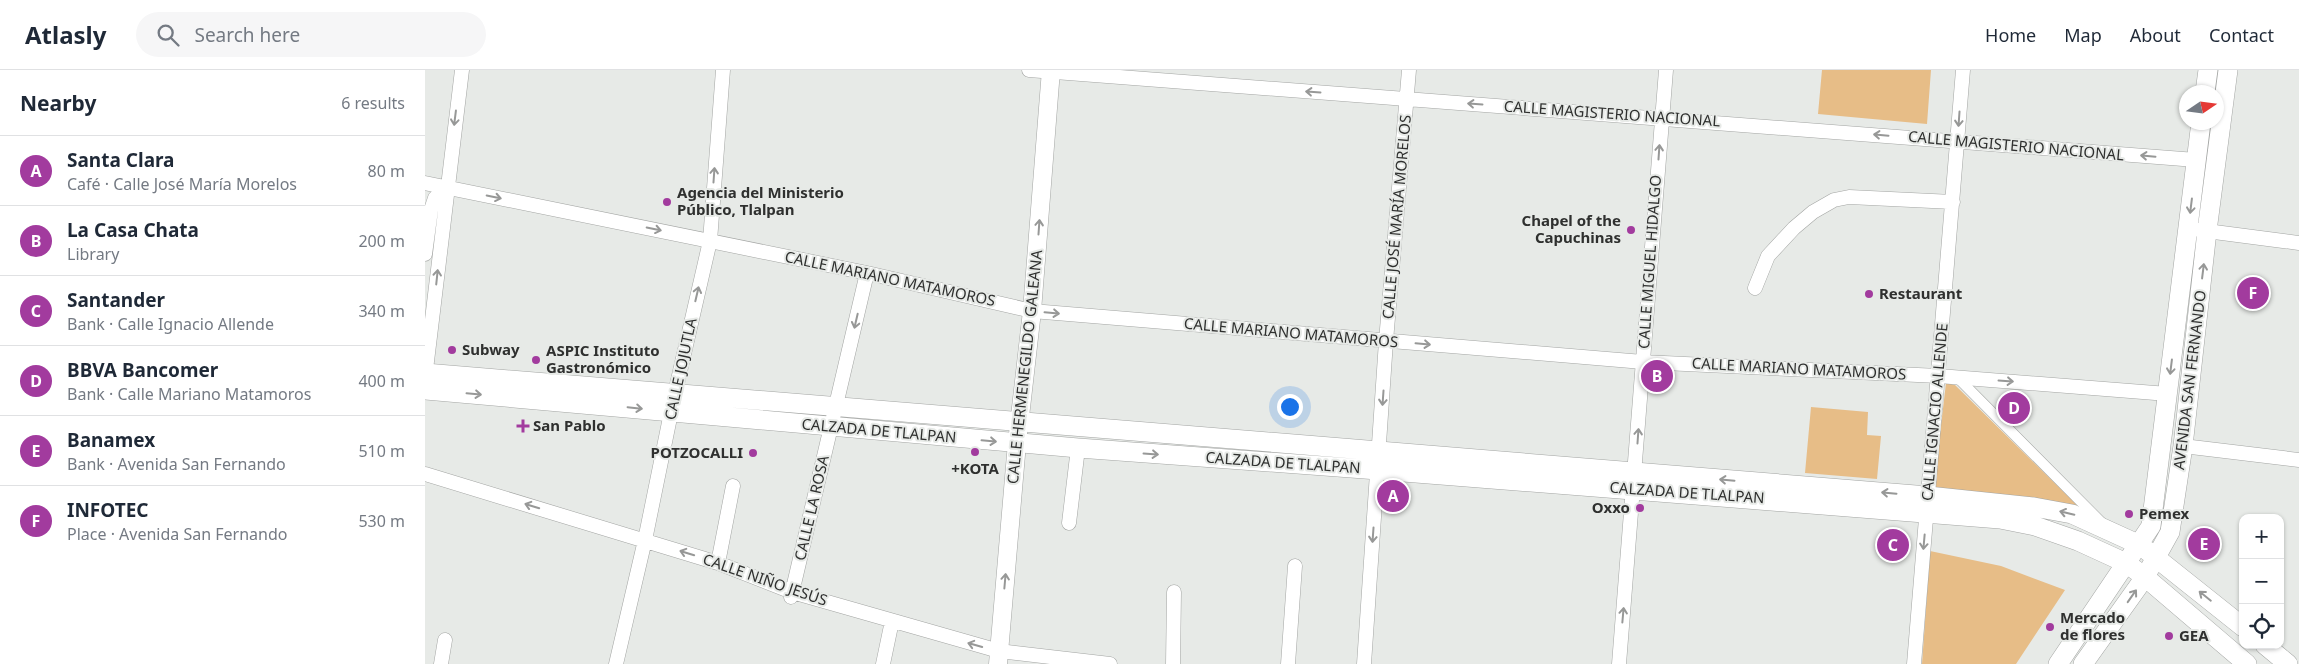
<!DOCTYPE html>
<html lang="en">
<head>
<meta charset="utf-8">
<style>
	body { margin:0; font-family:"Noto Sans",sans-serif; background:#f6f6f7; color:#1f2937 }
	.controls { position:absolute; right:15px; bottom:15px; display:grid; overflow:hidden; border-radius:10px; box-shadow:0 1px 4px #0004 }
	.controls button { width:45px; height:45px; display:grid; place-items:center; padding:0; border:0; border-bottom:1px solid #e0e1e3; background:#fff; color:#1f2937; font:25px sans-serif }
	.compass { position:absolute; left:1754px; top:15px; width:45px; height:45px; border-radius:50%; background:#fff; box-shadow:0 1px 4px #0004; rotate:77deg }
	.you { position:absolute; left:864px; top:336px; width:18px; height:18px; margin:-12px; border:4px solid #fff; border-radius:50%; background:#1a73e8; box-shadow:0 0 0 8px #1a73e833 }
	.badge { display:grid; place-items:center; width:32px; height:32px; border-radius:50%; background:#a23b9e; color:#fff; font-size:16px; font-weight:700 }
	.pin { position:absolute; translate:-50% -50%; border:2px solid #fff; box-shadow:0 1px 5px #0006 }
	.list { margin:0; padding:0; list-style:none }
	h2 { display:flex; justify-content:space-between; align-items:center; height:65px; margin:0; padding:0 20px; font-size:21px }
	h2 small { font-size:16px; font-weight:400; color:#747a83 }
	.list li { display:grid; grid-template-columns:32px 1fr auto; gap:15px; align-items:center; box-sizing:border-box; height:70px; padding:0 20px; border-top:1px solid #e0e1e3 }
	.list b { display:block; font-size:19px; white-space:nowrap }
	.list p { margin:0; font-size:16px; white-space:nowrap; color:#747a83 }
	.list em { font-size:16px; font-style:normal; color:#747a83 }
	.icon { flex:none; width:28px; height:28px; fill:none; stroke:currentColor; stroke-width:2; stroke-linecap:round; stroke-linejoin:round }
	.map { position:relative; flex:none; width:1874px; height:594px; overflow:hidden }
	header { display:flex; align-items:center; gap:30px; box-sizing:border-box; height:70px; padding:0 25px; background:#fff; border-bottom:1px solid #e0e1e3 }
	header strong { font-size:24px }
	nav { display:flex; gap:28px; margin-inline-start:auto; font-size:18px }
	.search { width:350px; height:45px; background:#f6f6f7; display:flex; align-items:center; gap:12px; box-sizing:border-box; padding:0 18px; border-radius:28px; color:#747a83; font-size:19px }
	main { display:flex }
	aside { flex:1; background:#fff }
	.map>svg:first-child { display:block }
</style>
</head>
<body>
<header>
<strong>Atlasly</strong>
<div class="search"><svg class="icon" aria-label="search" viewBox="0 0 24 24"><circle cx="10" cy="10" r="6"/><path d="M15 15l6 6"/></svg>Search here</div>
<nav><a>Home</a><a>Map</a><a>About</a><a>Contact</a></nav>
</header>
<main>
<aside>
<h2>Nearby<small>6 results</small></h2>
<ul class="list">
<li><span class="badge">A</span><div><b>Santa Clara</b><p>Café · Calle José María Morelos</p></div><em>80 m</em></li>
<li><span class="badge">B</span><div><b>La Casa Chata</b><p>Library</p></div><em>200 m</em></li>
<li><span class="badge">C</span><div><b>Santander</b><p>Bank · Calle Ignacio Allende</p></div><em>340 m</em></li>
<li><span class="badge">D</span><div><b>BBVA Bancomer</b><p>Bank · Calle Mariano Matamoros</p></div><em>400 m</em></li>
<li><span class="badge">E</span><div><b>Banamex</b><p>Bank · Avenida San Fernando</p></div><em>510 m</em></li>
<li><span class="badge">F</span><div><b>INFOTEC</b><p>Place · Avenida San Fernando</p></div><em>530 m</em></li>
</ul>
</aside>
<div class="map">
<svg width="1874" height="594" viewBox="0 0 1874 594">
	<rect width="100%" height="100%" fill="#e7eae7"/>
	<path fill="#e7bd87" d="M 1397,0 L 1506,0 L 1502,54 L 1393,44 Z
		M 1521,313 L 1530,315 L 1655,438 L 1508,423 Z
		M 1386,337 L 1443,342 L 1442,365 L 1456,366 L 1452,409 L 1380,403 Z
		M 1505,481 L 1576,496 L 1640,520 L 1591,594 L 1497,594 Z"/>
	<g fill="none" stroke-linecap="round" stroke-linejoin="round">
		<g stroke="#a3a5a3" stroke-width="11">
			<path id="pedestrian" d="M 1532,307 L 1676,452"/>
		</g>
		<g stroke="#a3a5a3" stroke-width="15">
			<path id="minor" d="M 604,0 L 1771,90
				M 0,113 L 442,203 L 607,241 L 1218,292 L 1514,306 L 1743,324
				M 1774,160 L 1874,173
				M 0,184 L 6,140 L 10,128 L 22,117
				M 1330,218 L 1343,186 L 1369,158 L 1388,142 L 1409,130 L 1424,127 L 1528,132
				M 0,308 L 37,0
				M 1758,376 L 1874,390
				M 0,404 L 293,493 L 367,522 L 574,581 L 685,594
				M 644,453 L 653,378
				M 293,493 L 308,416
				M 366,527 L 442,203
				M 16,594 L 20,570
				M 191,594 L 220,470 L 250,323 L 285,171 L 298,0
				M 458,594 L 467,551
				M 748,594 L 749,522
				M 863,594 L 870,496
				M 939,594 L 961,271 L 984,0
				M 1194,594 L 1241,0
				M 1489,594 L 1538,0"/>
		</g>
		<g stroke="#a3a5a3" stroke-width="19">
			<path id="tertiary" d="M 573,594 L 592,373 L 607,241 L 626,0"/>
		</g>
		<g stroke="#a3a5a3" stroke-width="20">
			<path id="secondary" d="M 1780,22 L 1783,0
				M 0,303 L 1503,426 L 1609,437 L 1647,444 L 1715,475 L 1818,557
				M 0,320 L 653,378 L 953,400 L 1575,449 L 1610,456 L 1653,471 L 1701,493 L 1720,507 L 1822,594
				M 1840,575 L 1863,594
				M 1633,594 L 1726,456 L 1776,52
				M 1658,594 L 1720,507 L 1745,462 L 1758,376 L 1782,161 L 1803,0"/>
		</g>
		<use href="#pedestrian" stroke="#fff" stroke-width="10"/>
		<use href="#minor" stroke="#fff" stroke-width="14"/>
		<use href="#tertiary" stroke="#fff" stroke-width="18"/>
		<use href="#secondary" stroke="#fff" stroke-width="19"/>
	</g>
	<defs><path id="oneway-shaft" d="M-6 0H5M1.5-3L5.5 0L1.5 3" fill="none" stroke-width="1.6" stroke-linecap="round" stroke-linejoin="round" transform="scale(1.25)"/></defs>
	<g stroke="#979897">
		<use href="#oneway-shaft" transform="translate(888 22) rotate(-176)"/>
		<use href="#oneway-shaft" transform="translate(1050 34) rotate(-176)"/>
		<use href="#oneway-shaft" transform="translate(30 48) rotate(97)"/>
		<use href="#oneway-shaft" transform="translate(1534 49) rotate(94)"/>
		<use href="#oneway-shaft" transform="translate(1456 65) rotate(-175)"/>
		<use href="#oneway-shaft" transform="translate(1234 82) rotate(-86)"/>
		<use href="#oneway-shaft" transform="translate(1723 86) rotate(-175)"/>
		<use href="#oneway-shaft" transform="translate(289 105) rotate(-86)"/>
		<use href="#oneway-shaft" transform="translate(69 127) rotate(12)"/>
		<use href="#oneway-shaft" transform="translate(1766 136) rotate(97)"/>
		<use href="#oneway-shaft" transform="translate(614 157) rotate(-86)"/>
		<use href="#oneway-shaft" transform="translate(229 159) rotate(12)"/>
		<use href="#oneway-shaft" transform="translate(1778 201) rotate(-83)"/>
		<use href="#oneway-shaft" transform="translate(12 207) rotate(-84)"/>
		<use href="#oneway-shaft" transform="translate(272 224) rotate(-77)"/>
		<use href="#oneway-shaft" transform="translate(627 243) rotate(5)"/>
		<use href="#oneway-shaft" transform="translate(431 251) rotate(103)"/>
		<use href="#oneway-shaft" transform="translate(998 274) rotate(5)"/>
		<use href="#oneway-shaft" transform="translate(1746 297) rotate(97)"/>
		<use href="#oneway-shaft" transform="translate(1581 311) rotate(4)"/>
		<use href="#oneway-shaft" transform="translate(49 324) rotate(5)"/>
		<use href="#oneway-shaft" transform="translate(958 328) rotate(94)"/>
		<use href="#oneway-shaft" transform="translate(210 338) rotate(6)"/>
		<use href="#oneway-shaft" transform="translate(1213 366) rotate(-86)"/>
		<use href="#oneway-shaft" transform="translate(564 371) rotate(5)"/>
		<use href="#oneway-shaft" transform="translate(726 384) rotate(4)"/>
		<use href="#oneway-shaft" transform="translate(1302 410) rotate(-175)"/>
		<use href="#oneway-shaft" transform="translate(1464 423) rotate(-175)"/>
		<use href="#oneway-shaft" transform="translate(107 436) rotate(-163)"/>
		<use href="#oneway-shaft" transform="translate(1642 443) rotate(-167)"/>
		<use href="#oneway-shaft" transform="translate(948 465) rotate(94)"/>
		<use href="#oneway-shaft" transform="translate(1499 472) rotate(95)"/>
		<use href="#oneway-shaft" transform="translate(262 483) rotate(-163)"/>
		<use href="#oneway-shaft" transform="translate(580 511) rotate(-85)"/>
		<use href="#oneway-shaft" transform="translate(1707 526) rotate(-55)"/>
		<use href="#oneway-shaft" transform="translate(1780 526) rotate(-141)"/>
		<use href="#oneway-shaft" transform="translate(1198 545) rotate(-85)"/>
		<use href="#oneway-shaft" transform="translate(550 575) rotate(-164)"/>
	</g>
	<g fill="#a23b9e" stroke="#e7eae7" stroke-width="2">
		<circle cx="242" cy="132" r="5"/>
		<circle cx="1206" cy="160" r="5"/>
		<circle cx="1444" cy="224" r="5"/>
		<circle cx="27" cy="280" r="5"/>
		<circle cx="111" cy="290" r="5"/>
		<path d="M95.5 348.5h5v5h5v5h-5v5h-5v-5h-5v-5h5z"/>
		<circle cx="550" cy="382" r="5"/>
		<circle cx="328" cy="383" r="5"/>
		<circle cx="1215" cy="438" r="5"/>
		<circle cx="1704" cy="444" r="5"/>
		<circle cx="1625" cy="557" r="5"/>
		<circle cx="1744" cy="566" r="5"/>
	</g>
	<g text-anchor="middle" stroke-width="4" stroke-linejoin="round" paint-order="stroke">
		<g font-size="15" fill="#2f302f" stroke="#e7eae7">
			<text transform="translate(1187 44) rotate(4)" y="5">CALLE MAGISTERIO NACIONAL</text>
			<text transform="translate(1591 76) rotate(5)" y="5">CALLE MAGISTERIO NACIONAL</text>
			<text transform="translate(972 147) rotate(-85)" y="5">CALLE JOSÉ MARÍA MORELOS</text>
			<text transform="translate(1225 192) rotate(-86)" y="5">CALLE MIGUEL HIDALGO</text>
			<text transform="translate(465 209) rotate(12)" y="5">CALLE MARIANO MATAMOROS</text>
			<text transform="translate(866 263) rotate(5)" y="5">CALLE MARIANO MATAMOROS</text>
			<text transform="translate(600 297) rotate(-84)" y="5">CALLE HERMENEGILDO GALEANA</text>
			<text transform="translate(256 299) rotate(-78)" y="5">CALLE JOJUTLA</text>
			<text transform="translate(1374 299) rotate(3)" y="5">CALLE MARIANO MATAMOROS</text>
			<text transform="translate(1765 310) rotate(-83)" y="5">AVENIDA SAN FERNANDO</text>
			<text transform="translate(1510 342) rotate(-85)" y="5">CALLE IGNACIO ALLENDE</text>
			<text transform="translate(454 361) rotate(5)" y="5">CALZADA DE TLALPAN</text>
			<text transform="translate(858 393) rotate(4)" y="5">CALZADA DE TLALPAN</text>
			<text transform="translate(1262 423) rotate(4)" y="5">CALZADA DE TLALPAN</text>
			<text transform="translate(387 438) rotate(-77)" y="5">CALLE LA ROSA</text>
			<text transform="translate(340 510) rotate(19)" y="5">CALLE NIÑO JESÚS</text>
		</g>
		<g font-size="15" font-weight="bold" fill="#2f302f" stroke="#e7eae7" text-anchor="start">
			<text x="252" y="128">Agencia del Ministerio<tspan x="252" dy="17">Público, Tlalpan</tspan></text>
			<text x="1196" y="156" text-anchor="end">Chapel of the<tspan x="1196" dy="17">Capuchinas</tspan></text>
			<text x="1454" y="229">Restaurant</text>
			<text x="37" y="285">Subway</text>
			<text x="121" y="286">ASPIC Instituto<tspan x="121" dy="17">Gastronómico</tspan></text>
			<text x="108" y="361">San Pablo</text>
			<text x="318" y="388" text-anchor="end">POTZOCALLI</text>
			<text x="550" y="404" text-anchor="middle">+KOTA</text>
			<text x="1205" y="443" text-anchor="end">Oxxo</text>
			<text x="1714" y="449">Pemex</text>
			<text x="1635" y="553">Mercado<tspan x="1635" dy="17">de flores</tspan></text>
			<text x="1754" y="571">GEA</text>
		</g>
	</g>
</svg>
<div class="controls">
<button>+</button>
<button>−</button>
<button><svg class="icon" aria-label="locate" viewBox="0 0 24 24"><circle cx="12" cy="12" r="6"/><path d="M12 2v4M12 18v4M2 12h4M18 12h4"/></svg></button>
</div>
<svg class="compass" viewBox="-18 -18 36 36"><path d="M0-13l5 13h-10z" fill="#e53935"/><path d="M0 13l5-13h-10z" fill="#747a83"/></svg>
<div class="you"></div>
<div class="pin badge" style="left:968px;top:426px">A</div>
<div class="pin badge" style="left:1232px;top:306px">B</div>
<div class="pin badge" style="left:1468px;top:475px">C</div>
<div class="pin badge" style="left:1589px;top:338px">D</div>
<div class="pin badge" style="left:1779px;top:474px">E</div>
<div class="pin badge" style="left:1828px;top:223px">F</div>
</div>
</main>
</body>
</html>
